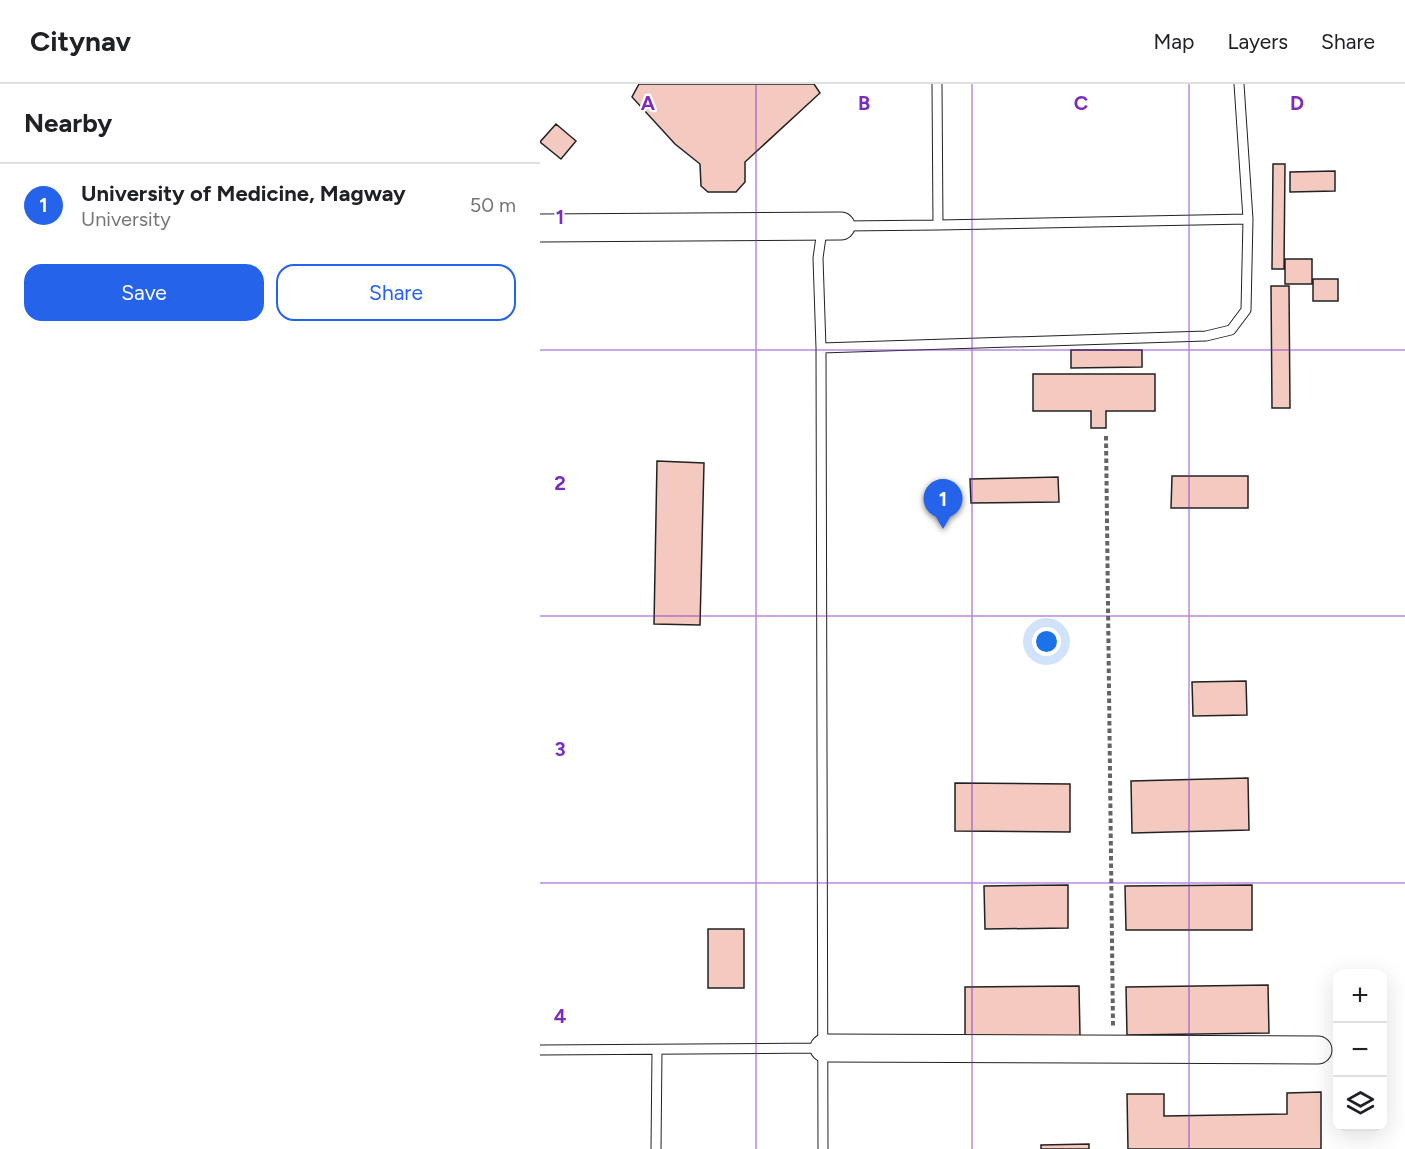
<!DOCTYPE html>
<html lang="en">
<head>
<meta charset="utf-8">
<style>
	body { margin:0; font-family:Figtree,sans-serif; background:#f2f2f2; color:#202124 }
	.controls { position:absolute; right:18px; bottom:18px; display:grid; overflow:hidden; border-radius:12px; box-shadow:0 6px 24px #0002 }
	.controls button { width:54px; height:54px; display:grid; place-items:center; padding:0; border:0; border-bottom:2px solid #e0e0e0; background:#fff; color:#202124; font:30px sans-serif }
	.you { position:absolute; left:507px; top:558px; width:21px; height:21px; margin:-15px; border:4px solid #fff; border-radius:50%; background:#1a73e8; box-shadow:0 0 0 9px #1a73e833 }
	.badge { display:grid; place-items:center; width:39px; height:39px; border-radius:50%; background:#2563eb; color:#fff; font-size:20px; font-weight:700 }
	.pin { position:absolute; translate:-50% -50px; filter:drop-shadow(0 2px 3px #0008) }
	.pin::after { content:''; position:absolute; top:32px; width:21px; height:18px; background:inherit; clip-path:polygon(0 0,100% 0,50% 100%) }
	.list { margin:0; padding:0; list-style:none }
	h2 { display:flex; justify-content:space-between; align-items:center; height:78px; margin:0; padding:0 24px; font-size:26px }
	h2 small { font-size:20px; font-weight:400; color:#757577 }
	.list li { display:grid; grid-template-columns:39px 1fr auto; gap:18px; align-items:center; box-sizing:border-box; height:84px; padding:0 24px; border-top:2px solid #e0e0e0 }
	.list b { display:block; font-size:22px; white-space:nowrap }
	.list p { margin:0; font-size:20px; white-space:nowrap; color:#757577 }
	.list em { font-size:20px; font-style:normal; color:#757577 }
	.actions { display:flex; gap:12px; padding:18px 24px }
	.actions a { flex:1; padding:14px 0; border:2px solid #2563eb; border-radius:18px; text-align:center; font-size:21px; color:#2563eb }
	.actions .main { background:#2563eb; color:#fff }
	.icon { flex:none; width:33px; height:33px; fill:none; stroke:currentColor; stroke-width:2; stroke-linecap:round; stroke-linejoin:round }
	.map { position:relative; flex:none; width:865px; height:1065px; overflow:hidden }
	header { display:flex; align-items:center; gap:36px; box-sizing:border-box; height:84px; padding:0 30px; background:#fff; border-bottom:2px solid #e0e0e0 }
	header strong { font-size:28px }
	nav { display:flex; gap:33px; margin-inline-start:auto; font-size:21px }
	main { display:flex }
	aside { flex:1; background:#fff }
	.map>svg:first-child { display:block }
</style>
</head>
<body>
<header>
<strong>Citynav</strong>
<nav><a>Map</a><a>Layers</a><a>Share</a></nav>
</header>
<main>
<aside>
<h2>Nearby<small></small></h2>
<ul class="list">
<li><span class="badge">1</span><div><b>University of Medicine, Magway</b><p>University</p></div><em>50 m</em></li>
</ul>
<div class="actions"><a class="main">Save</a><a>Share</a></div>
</aside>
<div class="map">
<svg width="865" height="1065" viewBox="0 0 865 1065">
	<rect width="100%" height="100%" fill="#fff"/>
	<path fill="#f3c9c0" stroke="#222" stroke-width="1.5" d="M 99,0 L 274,0 L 280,9 L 205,78 L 205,98 L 196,108 L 168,108 L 161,102 L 160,80 L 135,60 L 92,13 Z
		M 16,40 L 36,57 L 21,75 L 0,58 Z
		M 733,80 L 745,80 L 744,185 L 732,185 Z
		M 795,87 L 795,107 L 750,108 L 750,88 Z
		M 745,175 L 772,175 L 772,200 L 745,200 Z
		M 773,195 L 798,195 L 798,217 L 773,217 Z
		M 731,202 L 749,202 L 750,324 L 732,324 Z
		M 531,266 L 602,266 L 602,283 L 531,284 Z
		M 493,290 L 615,290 L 615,327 L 566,327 L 566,344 L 551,344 L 551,327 L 493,327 Z
		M 117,377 L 164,379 L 160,541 L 114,540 Z
		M 632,392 L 708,392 L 708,424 L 631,424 Z
		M 518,393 L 519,418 L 431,419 L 430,395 Z
		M 706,597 L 707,631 L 653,632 L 652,598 Z
		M 708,694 L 709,746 L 592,749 L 591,697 Z
		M 415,699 L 530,700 L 530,748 L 415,747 Z
		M 528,801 L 528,844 L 445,845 L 444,802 Z
		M 712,801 L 712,846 L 586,846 L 585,802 Z
		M 168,845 L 204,845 L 204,904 L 168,904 Z
		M 728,901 L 729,949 L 587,951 L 586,903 Z
		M 539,902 L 540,952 L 425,952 L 425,903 Z
		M 781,1008 L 781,1065 L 588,1065 L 587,1010 L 624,1010 L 624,1032 L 747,1030 L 747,1009 Z
		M 549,1060 L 549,1065 L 501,1065 L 501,1061 Z"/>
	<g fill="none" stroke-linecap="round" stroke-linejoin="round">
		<g stroke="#222" stroke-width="11">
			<path id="lane" d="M 398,141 L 708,135
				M 304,142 L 398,141 L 397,0
				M 281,264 L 666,252 L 691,246 L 706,226 L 708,135 L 699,0
				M 0,966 L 283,964
				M 116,1065 L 117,967
				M 283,1065 L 281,264 L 278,174 L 281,153 L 289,148"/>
		</g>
		<g stroke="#222" stroke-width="29">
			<path id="secondary" d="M 0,144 L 301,142
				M 284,964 L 778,966"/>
		</g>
		<path stroke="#646464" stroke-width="4" stroke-dasharray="4.5 3" stroke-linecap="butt" d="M 566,352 L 573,942"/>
		<use href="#lane" stroke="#fff" stroke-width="9"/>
		<use href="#secondary" stroke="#fff" stroke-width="27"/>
	</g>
	<path fill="none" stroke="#7b2cbf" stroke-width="1.5" stroke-opacity="0.55" d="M 216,0 L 216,1065M 432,0 L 432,1065M 649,0 L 649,1065M 0,266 L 865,266M 0,532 L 865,532M 0,799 L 865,799"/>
	<g font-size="20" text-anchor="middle" font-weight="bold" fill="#7b2cbf" stroke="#fff" stroke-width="4.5" stroke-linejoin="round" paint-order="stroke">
		<text x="108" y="26">A</text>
		<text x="324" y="26">B</text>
		<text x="541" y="26">C</text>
		<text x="757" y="26">D</text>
		<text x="20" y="140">1</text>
		<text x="20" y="406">2</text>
		<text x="20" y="672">3</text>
		<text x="20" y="939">4</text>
	</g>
</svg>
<div class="controls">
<button>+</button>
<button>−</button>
<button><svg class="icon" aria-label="layers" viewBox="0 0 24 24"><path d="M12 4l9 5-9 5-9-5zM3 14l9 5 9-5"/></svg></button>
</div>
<div class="you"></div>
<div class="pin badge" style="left:403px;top:445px">1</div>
</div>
</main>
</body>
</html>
